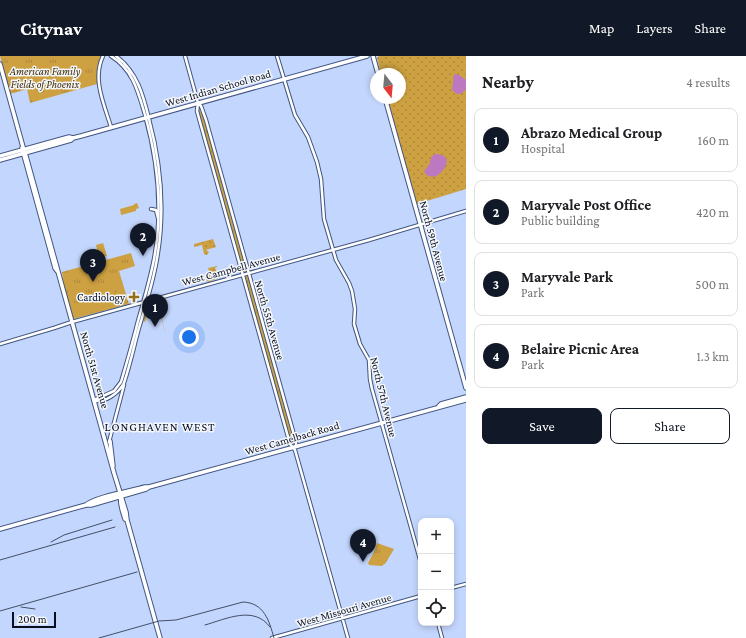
<!DOCTYPE html>
<html lang="en">
<head>
<meta charset="utf-8">
<style>
	body { margin:0; font-family:"Crimson Pro",serif; background:#f2f2f2; color:#202124 }
	.controls { position:absolute; right:12px; bottom:12px; display:grid; overflow:hidden; border-radius:8px; box-shadow:0 2px 6px #0003 }
	.controls button { width:36px; height:36px; display:grid; place-items:center; padding:0; border:0; border-bottom:1px solid #e0e0e0; background:#fff; color:#202124; font:20px sans-serif }
	.compass { position:absolute; left:370px; top:12px; width:36px; height:36px; border-radius:50%; background:#fff; box-shadow:0 2px 6px #0003; rotate:164deg }
	.scale { position:absolute; left:12px; bottom:10px; width:44px; box-sizing:border-box; padding-left:4px; border:2px solid #080f1f; border-top:0; font-size:11px; line-height:14px; white-space:nowrap; color:#080f1f; -webkit-text-stroke:3px #f4f7fc; paint-order:stroke }
	.you { position:absolute; left:189px; top:281px; width:14px; height:14px; margin:-10px; border:3px solid #fff; border-radius:50%; background:#1a73e8; box-shadow:0 0 0 6px #1a73e833 }
	.badge { display:grid; place-items:center; width:26px; height:26px; border-radius:50%; background:#111827; color:#fff; font-size:13px; font-weight:700 }
	.pin { position:absolute; translate:-50% -33px; filter:drop-shadow(0 1px 2px #0008) }
	.pin::after { content:''; position:absolute; top:21px; width:14px; height:12px; background:inherit; clip-path:polygon(0 0,100% 0,50% 100%) }
	.list { margin:0; padding:0; list-style:none }
	h2 { display:flex; justify-content:space-between; align-items:center; height:52px; margin:0; padding:0 16px; font-size:17px }
	h2 small { font-size:13px; font-weight:400; color:#757577 }
	.list li { display:grid; grid-template-columns:26px 1fr auto; gap:12px; align-items:center; box-sizing:border-box; height:64px; margin:0 8px 8px; padding:0 8px; border:1px solid #e0e0e0; border-radius:8px }
	.list b { display:block; font-size:15px; white-space:nowrap }
	.list p { margin:0; font-size:13px; white-space:nowrap; color:#757577 }
	.list em { font-size:13px; font-style:normal; color:#757577 }
	.actions { display:flex; gap:8px; padding:12px 16px }
	.actions a { flex:1; padding:9px 0; border:1px solid #111827; border-radius:8px; text-align:center; font-size:14px; color:#111827 }
	.actions .main { background:#111827; color:#fff }
	.icon { flex:none; width:22px; height:22px; fill:none; stroke:currentColor; stroke-width:2; stroke-linecap:round; stroke-linejoin:round }
	.map { position:relative; flex:none; width:466px; height:582px; overflow:hidden }
	header { display:flex; align-items:center; gap:24px; box-sizing:border-box; height:56px; padding:0 20px; background:#111827; color:#fff }
	header strong { font-size:19px }
	nav { display:flex; gap:22px; margin-inline-start:auto; font-size:14px }
	main { display:flex }
	aside { flex:1; background:#fff }
	.map>svg:first-child { display:block }
</style>
</head>
<body>
<header>
<strong>Citynav</strong>
<nav><a>Map</a><a>Layers</a><a>Share</a></nav>
</header>
<main>
<div class="map">
<svg width="466" height="582" viewBox="0 0 466 582">
	<defs>
		<pattern id="grass-dots" width="8" height="8" patternUnits="userSpaceOnUse"><rect width="8" height="8" fill="#cda141"/><path d="M2 2h.1M6 6h.1" fill="none" stroke="#af8939" stroke-width="1.8" stroke-linecap="round"/></pattern>
		<pattern id="park-tufts" width="24" height="20" patternUnits="userSpaceOnUse"><rect width="24" height="20" fill="#cda141"/><path d="M3 7l-1-3M5 7V3M7 7l1-3M15 17l-1-3M17 17v-4M19 17l1-3" fill="none" stroke="#af8939"/></pattern>
	</defs>
	<rect width="100%" height="100%" fill="#c3d6fd"/>
	<path fill="url(#grass-dots)" d="M 379,0 L 466,0 L 466,133 L 417,148 L 387,42 L 400,42 L 400,18 L 381,18 L 377,2 Z
		M 213,183 L 216,191 L 206,194 L 209,196 L 207,199 L 204,198 L 202,189 L 194,191 L 194,188 Z
		M 200,207 L 204,220 L 210,218 L 208,212 L 217,210 L 217,211 L 215,212 L 217,217 L 220,217 L 221,221 L 208,226 L 204,220 Z
		M 156,244 L 157,245 L 166,279 L 158,252 L 148,255 L 145,266 L 143,265 L 149,246 Z"/>
	<path fill="url(#park-tufts)" d="M 0,0 L 101,0 L 97,12 L 97,28 L 30,47 L 27,33 L 10,38 Z
		M 198,51 L 205,64 L 295,385 L 294,388 L 292,388 L 290,384 L 201,68 Z
		M 131,197 L 135,210 L 119,215 L 129,248 L 73,263 L 65,237 L 62,216 Z
		M 377,487 L 394,493 L 385,508 L 384,508 L 382,510 L 369,509 L 368,507 L 374,496 Z"/>
	<path fill="#cda141" d="M 79,1 L 82,1 L 84,4 L 82,18 L 85,19 L 84,27 C 79,30 77,30 71,28 C 69,28 67,28 65,27 C 56,24 55,12 57,5 L 64,2 L 65,4 Z
		M 41,4 L 44,6 L 50,27 L 40,33 L 27,31 C 20,25 18,19 20,10 Z
		M 137,147 L 139,152 L 136,153 L 136,155 L 121,159 L 120,153 L 134,149 L 134,148 Z
		M 103,187 L 107,200 L 99,202 L 96,189 Z
		M 114,225 C 117,239 110,246 97,249 L 93,230 Z
		M 88,241 L 93,256 L 82,259 L 79,244 Z"/>
	<path fill="#bc79c2" d="M 454,18 L 459,19 L 466,24 L 466,33 L 461,38 L 457,38 L 452,34 Z
		M 436,98 C 453,99 447,112 438,119 C 433,122 426,121 424,115 L 429,109 L 432,100 Z"/>
	<g fill="none" stroke-linecap="round" stroke-linejoin="round">
		<g stroke="#425680" stroke-width="4.5">
			<path id="minor" d="M 103,0 C 92,23 104,48 111,71
				M 185,0 L 198,47 L 201,50 L 206,64 L 296,386 L 296,391
				M 277,0 L 295,59 L 308,81 L 317,106 L 321,123 L 324,163 L 336,204 L 349,227 L 352,235 L 355,253 L 354,268 L 360,288 L 369,304 L 370,323 L 372,333 L 421,507
				M 198,47 L 197,55 L 200,66 L 290,388 L 295,394 L 348,582
				M 151,153 L 156,154 L 158,162
				M 0,288 L 54,272 L 72,266 L 369,184 L 466,155
				M 94,344 L 114,335 L 121,326 C 127,306 133,285 138,265 C 144,244 150,224 154,203 C 163,155 158,106 145,59 C 138,35 133,14 111,0
				M 94,345 C 106,346 118,338 124,327 C 130,309 134,290 139,272 C 144,255 149,239 153,222 C 166,169 163,115 149,63 C 143,38 137,16 116,0
				M 109,386 L 124,329
				M 451,532 L 466,528
				M 438,567 L 442,582
				M 272,582 L 421,540"/>
		</g>
		<g stroke="#425680" stroke-width="5.5">
			<path id="major" d="M 373,0 L 378,18
				M 0,8 L 23,91 L 24,93 L 114,417 L 126,456 L 127,464 L 160,582
				M 385,42 L 466,332
				M 22,92 L 55,212 L 58,216
				M 0,100 L 69,81 L 73,82 L 81,80 L 367,0
				M 0,104 L 71,84 L 73,82
				M 439,350 L 441,348 L 466,341
				M 110,385 L 113,410
				M 121,440 C 119,447 123,456 125,463 L 127,464
				M 86,449 C 95,441 131,435 145,431 L 149,431 L 466,344
				M 0,473 L 86,449 L 91,449 L 146,433 L 149,431"/>
		</g>
		<use href="#minor" stroke="#fff" stroke-width="2.5"/>
		<use href="#major" stroke="#fff" stroke-width="3.5"/>
		<path stroke="#444f66" stroke-width="1" d="M 51,486 L 64,479 L 112,464
			M 0,504 L 115,471
			M 21,551 L 35,553
			M 0,555 L 137,516
			M 205,569 C 226,563 254,549 270,571
			M 99,582 L 159,565 L 176,564 L 243,546 C 264,547 269,564 274,582"/>
	</g>
	<path fill="#936f17" stroke="#f4f7fc" stroke-width="1.5" d="M132 235h4v4h4v4h-4v4h-4v-4h-4v-4h4z"/>
	<g text-anchor="middle" stroke-width="3" stroke-linejoin="round" paint-order="stroke">
		<g font-size="11" font-style="italic" fill="#3e2b00" stroke="#f4f7fc">
			<text x="45" y="19">American Family<tspan x="45" dy="13">Fields of Phoenix</tspan></text>
		</g>
		<g font-size="11" fill="#080f1f" stroke="#f4f7fc">
			<text transform="translate(218 32) rotate(-16)" y="4">West Indian School Road</text>
			<text transform="translate(434 185) rotate(75)" y="4">North 59th Avenue</text>
			<text transform="translate(231 213) rotate(-15)" y="4">West Campbell Avenue</text>
			<text transform="translate(270 264) rotate(74)" y="4">North 55th Avenue</text>
			<text transform="translate(95 314) rotate(74)" y="4">North 51st Avenue</text>
			<text transform="translate(384 341) rotate(76)" y="4">North 57th Avenue</text>
			<text transform="translate(292 382) rotate(-16)" y="4">West Camelback Road</text>
			<text transform="translate(344 554) rotate(-16)" y="4">West Missouri Avenue</text>
		</g>
		<g font-size="11" fill="#080f1f" stroke="#f4f7fc" text-anchor="end">
			<text x="125" y="245">Cardiology</text>
		</g>
		<g font-size="12" letter-spacing="1" fill="#080f1f" stroke="#f4f7fc">
			<text x="160" y="375">LONGHAVEN WEST</text>
		</g>
	</g>
</svg>
<div class="controls">
<button>+</button>
<button>−</button>
<button><svg class="icon" aria-label="locate" viewBox="0 0 24 24"><circle cx="12" cy="12" r="6"/><path d="M12 2v4M12 18v4M2 12h4M18 12h4"/></svg></button>
</div>
<svg class="compass" viewBox="-18 -18 36 36"><path d="M0-13l5 13h-10z" fill="#e53935"/><path d="M0 13l5-13h-10z" fill="#757577"/></svg>
<div class="scale">200 m</div>
<div class="you"></div>
<div class="pin badge" style="left:155px;top:271px">1</div>
<div class="pin badge" style="left:143px;top:200px">2</div>
<div class="pin badge" style="left:93px;top:226px">3</div>
<div class="pin badge" style="left:363px;top:506px">4</div>
</div>
<aside>
<h2>Nearby<small>4 results</small></h2>
<ul class="list">
<li><span class="badge">1</span><div><b>Abrazo Medical Group</b><p>Hospital</p></div><em>160 m</em></li>
<li><span class="badge">2</span><div><b>Maryvale Post Office</b><p>Public building</p></div><em>420 m</em></li>
<li><span class="badge">3</span><div><b>Maryvale Park</b><p>Park</p></div><em>500 m</em></li>
<li><span class="badge">4</span><div><b>Belaire Picnic Area</b><p>Park</p></div><em>1.3 km</em></li>
</ul>
<div class="actions"><a class="main">Save</a><a>Share</a></div>
</aside>
</main>
</body>
</html>
